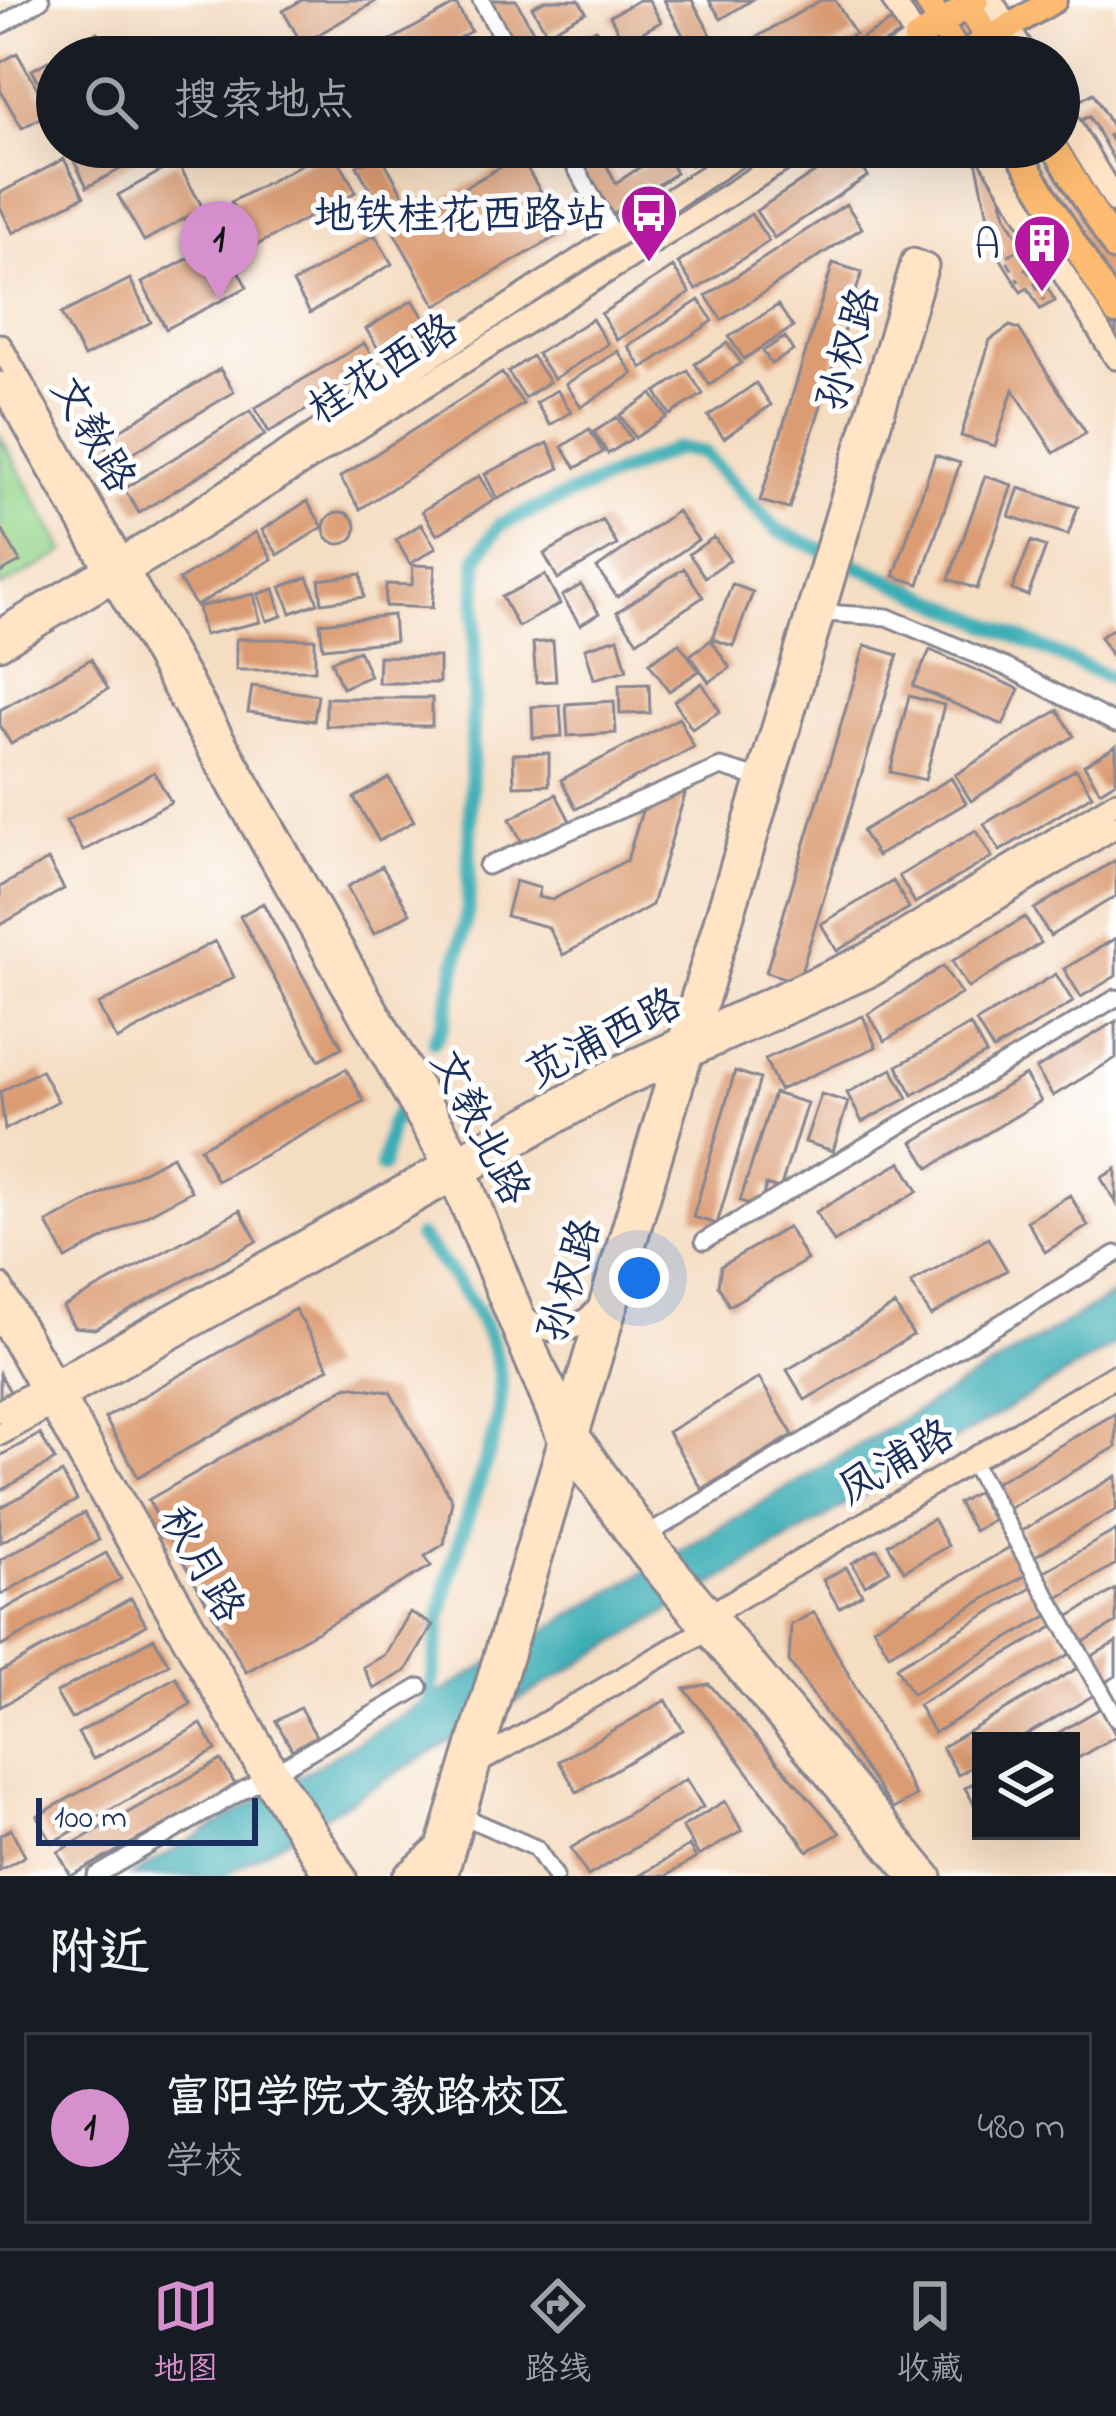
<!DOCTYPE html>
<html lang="zh">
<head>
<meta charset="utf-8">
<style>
	body { margin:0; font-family:"Indie Flower","LXGW WenKai TC",sans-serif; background:#242831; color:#f1f3f6 }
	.controls { position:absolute; right:36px; bottom:36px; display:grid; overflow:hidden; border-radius:0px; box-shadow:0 12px 48px #0002 }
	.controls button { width:108px; height:108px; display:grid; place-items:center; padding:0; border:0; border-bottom:3px solid #363941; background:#171b24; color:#f1f3f6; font:60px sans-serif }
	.scale { position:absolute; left:36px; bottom:30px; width:222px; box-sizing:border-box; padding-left:12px; border:6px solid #1b2f5e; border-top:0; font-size:33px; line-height:42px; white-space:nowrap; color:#1b2f5e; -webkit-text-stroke:9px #fff; paint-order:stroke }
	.you { position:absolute; left:639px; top:1278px; width:42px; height:42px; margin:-30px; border:9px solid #fff; border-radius:50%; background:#1a73e8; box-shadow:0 0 0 18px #1a73e833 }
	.badge { display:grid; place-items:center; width:78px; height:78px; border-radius:50%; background:#d690ce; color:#111; font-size:39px; font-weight:700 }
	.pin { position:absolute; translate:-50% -99px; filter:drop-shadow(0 3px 6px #0008) }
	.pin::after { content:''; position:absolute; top:63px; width:42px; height:36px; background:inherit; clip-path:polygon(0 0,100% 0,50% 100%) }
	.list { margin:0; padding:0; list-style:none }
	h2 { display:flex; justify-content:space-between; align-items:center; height:156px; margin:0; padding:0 48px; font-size:51px }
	h2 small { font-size:39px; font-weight:400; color:#9ea1a6 }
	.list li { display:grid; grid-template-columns:78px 1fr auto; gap:36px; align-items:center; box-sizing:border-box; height:192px; margin:0 24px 24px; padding:0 24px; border:3px solid #363941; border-radius:0px }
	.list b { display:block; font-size:45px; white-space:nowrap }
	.list p { margin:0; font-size:39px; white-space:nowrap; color:#9ea1a6 }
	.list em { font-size:39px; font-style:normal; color:#9ea1a6 }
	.icon { flex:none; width:66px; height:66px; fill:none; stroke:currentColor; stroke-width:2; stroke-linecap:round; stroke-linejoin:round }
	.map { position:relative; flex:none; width:1116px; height:1876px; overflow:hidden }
	.search { position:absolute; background:#171b24; box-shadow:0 12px 48px #0002; left:36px; right:36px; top:36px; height:132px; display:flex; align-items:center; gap:30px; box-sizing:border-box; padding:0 42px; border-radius:66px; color:#9ea1a6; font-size:45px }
	.sheet { height:372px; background:#171b24 }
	nav { display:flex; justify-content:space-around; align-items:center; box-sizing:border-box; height:168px; border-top:3px solid #363941; background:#171b24; font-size:33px; color:#9ea1a6 }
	nav a { display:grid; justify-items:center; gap:6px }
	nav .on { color:#d690ce }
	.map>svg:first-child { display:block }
</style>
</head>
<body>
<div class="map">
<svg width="1116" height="1876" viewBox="0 0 1116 1876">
	<rect width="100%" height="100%" fill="#fff"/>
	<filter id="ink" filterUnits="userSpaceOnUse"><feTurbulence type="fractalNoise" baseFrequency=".00833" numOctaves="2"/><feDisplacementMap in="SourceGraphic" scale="24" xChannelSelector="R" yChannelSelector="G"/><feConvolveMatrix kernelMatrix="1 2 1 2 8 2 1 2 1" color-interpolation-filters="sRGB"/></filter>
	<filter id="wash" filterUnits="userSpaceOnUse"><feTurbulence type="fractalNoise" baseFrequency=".004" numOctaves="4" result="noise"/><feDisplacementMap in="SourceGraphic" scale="48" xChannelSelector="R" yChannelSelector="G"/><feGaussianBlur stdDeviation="2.7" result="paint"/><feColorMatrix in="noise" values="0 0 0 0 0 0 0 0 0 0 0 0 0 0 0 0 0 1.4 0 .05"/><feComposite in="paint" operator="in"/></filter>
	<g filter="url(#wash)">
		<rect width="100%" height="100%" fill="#f5ddc2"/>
		<path fill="#97d78e" stroke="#598376" stroke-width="3" d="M 0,436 L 65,552 L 0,588 Z"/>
		<path fill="#3daeb6" stroke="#2c6e8a" stroke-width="3" d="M 1116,1293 L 1116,1344 L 224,1876 L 130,1876 Z"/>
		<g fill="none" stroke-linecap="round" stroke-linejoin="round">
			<path stroke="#3daeb6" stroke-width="15" d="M 434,1041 L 444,1023 L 468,909 L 477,558 L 499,525 L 677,448 L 703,453 L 777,530 L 1116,681
				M 382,1167 L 390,1127 L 403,1104
				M 420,1237 C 554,1389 489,1417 448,1582 C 437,1623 436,1667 428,1709"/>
		</g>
		<g id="blocks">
			<path fill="#db9c73" d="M 302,0 L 378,0 L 302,44 L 283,11 Z
				M 487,0 L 516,0 L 547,57 L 519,57 Z
				M 546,0 L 579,0 L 586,12 L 547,33 L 532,7 Z
				M 639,0 L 649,0 L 661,22 L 624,42 L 610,16 Z
				M 664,0 L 692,0 L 723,57 L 695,57 Z
				M 709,0 L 752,0 L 721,19 Z
				M 821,0 L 835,0 L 855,34 L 814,57 L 741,57 L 736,49 Z
				M 908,0 L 968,0 L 1002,57 L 942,57 L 922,22 L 860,57 L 829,57 L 913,9 Z
				M 456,4 L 471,31 L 425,57 L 361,57 Z
				M 596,29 L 610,55 L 560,57 L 556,51 Z
				M 97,32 L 111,57 L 86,57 L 78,43 Z
				M 17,53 L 51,112 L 22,128 L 0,90 L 0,63 Z
				M 48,61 L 57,77 L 57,114 L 32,70 Z
				M 1093,93 L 1116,134 L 1116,164 L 1089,116 L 1059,133 L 1059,113 Z
				M 67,147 L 162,147 L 87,187 Z
				M 568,147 L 597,147 L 616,183 L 664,151 L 676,173 L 607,218 Z
				M 680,147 L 719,147 L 691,165 Z
				M 998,147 L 1056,147 L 1116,246 L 1116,344 L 994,170 L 1006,216 L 1055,301 L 1040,309 L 1028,288 L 1021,292 L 998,254 L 1005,250 L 989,221 L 976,160 Z
				M 332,148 L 356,192 L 255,246 L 231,202 Z
				M 850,149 L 868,176 L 774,238 L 756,211 Z
				M 380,153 L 406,200 L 383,213 L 357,166 Z
				M 520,156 L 564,232 L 436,306 L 392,229 Z
				M 64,159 L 84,196 L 13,233 L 0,207 L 0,193 Z
				M 177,162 L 203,208 L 144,241 L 118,195 Z
				M 846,204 L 862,228 L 722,320 L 706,296 Z
				M 751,214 L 769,241 L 696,290 L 678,263 Z
				M 375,235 L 392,264 L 310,313 L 293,283 Z
				M 222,241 L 247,287 L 166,329 L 142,283 Z
				M 833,263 L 862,272 L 789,509 L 760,501 Z
				M 673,267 L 690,293 L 617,340 L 601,314 Z
				M 130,279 L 151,322 L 84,357 L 61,314 Z
				M 413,300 L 434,334 L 387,363 L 366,329 Z
				M 699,300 L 713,321 L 642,368 L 628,346 Z
				M 778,305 L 793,327 L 744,359 L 729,337 Z
				M 592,319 L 608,344 L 554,379 L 537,354 Z
				M 1010,326 L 1019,329 L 1086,433 L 1054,453 L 1013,389 L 995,446 L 961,436 L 990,340 Z
				M 785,337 L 793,351 L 771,364 L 763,351 Z
				M 364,343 L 379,367 L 269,432 L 255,408 Z
				M 727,343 L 741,363 L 710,385 L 695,364 Z
				M 618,351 L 633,374 L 581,407 L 566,384 Z
				M 532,356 L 549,382 L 525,398 L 508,372 Z
				M 220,369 L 234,392 L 116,463 L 102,441 Z
				M 688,371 L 703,394 L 670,415 L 656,392 Z
				M 502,373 L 523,404 L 360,509 L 340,477 Z
				M 756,383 L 771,405 L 724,438 L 708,416 Z
				M 557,390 L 571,412 L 550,425 L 536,403 Z
				M 652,394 L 667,417 L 635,438 L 620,415 Z
				M 250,411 L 265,435 L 139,513 L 124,489 Z
				M 617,417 L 631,439 L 608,454 L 594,432 Z
				M 589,429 L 603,452 L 576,468 L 562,447 Z
				M 548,443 L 560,468 L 497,499 L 485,474 Z
				M 935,455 L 960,463 L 919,584 L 894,576 Z
				M 479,476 L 494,500 L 437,535 L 422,511 Z
				M 985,476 L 1012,485 L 977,589 L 949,579 Z
				M 1019,488 L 1078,507 L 1068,535 L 1009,516 Z
				M 307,501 L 323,527 L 278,555 L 262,530 Z
				M 677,511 L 698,540 L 617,597 L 597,568 Z
				M324 528a16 16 0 1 1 32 0a16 16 0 1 1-32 0Z
				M 603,520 L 617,545 L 558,579 L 544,554 Z
				M 421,524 L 436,548 L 410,564 L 396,540 Z
				M 0,526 L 20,562 L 0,573 Z
				M 256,532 L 272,559 L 196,606 L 179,580 Z
				M 714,537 L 730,560 L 705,577 L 689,554 Z
				M 1031,541 L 1046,547 L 1028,596 L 1012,590 Z
				M 413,565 L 435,566 L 432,608 L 385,606 L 386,584 L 412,585 Z
				M 684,568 L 703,597 L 637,641 L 617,612 Z
				M 361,574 L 364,597 L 322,603 L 319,580 Z
				M 545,575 L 560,604 L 518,627 L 502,597 Z
				M 308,577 L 318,603 L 291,613 L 281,587 Z
				M 732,584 L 753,592 L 733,646 L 712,639 Z
				M 581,585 L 599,613 L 580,625 L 562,596 Z
				M 274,589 L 282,616 L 267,621 L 258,594 Z
				M 254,594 L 260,622 L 204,635 L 198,607 Z
				M 393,615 L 395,641 L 323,648 L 320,623 Z
				M 1116,627 L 1116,662 L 1100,637 Z
				M 618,638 L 627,670 L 594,679 L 585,648 Z
				M 236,639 L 315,639 L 315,670 L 236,670 Z
				M 711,640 L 730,668 L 709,682 L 690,655 Z
				M 553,641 L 556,681 L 536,682 L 533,643 Z
				M 679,643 L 699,671 L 669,691 L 649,663 Z
				M 865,645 L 898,655 L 798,982 L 766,972 Z
				M 359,650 L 370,676 L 342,688 L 331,661 Z
				M 930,650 L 1019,689 L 1003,725 L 913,686 Z
				M 379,656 L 439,657 L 439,683 L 378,683 Z
				M 91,659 L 108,689 L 11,744 L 0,726 L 0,710 Z
				M 702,683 L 720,711 L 692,729 L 674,701 Z
				M 649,684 L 650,713 L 620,714 L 619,685 Z
				M 252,686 L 318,695 L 314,721 L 248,712 Z
				M 909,696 L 944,705 L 925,780 L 890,772 Z
				M 326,698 L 432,698 L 432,726 L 326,726 Z
				M 614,701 L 616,733 L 568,736 L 566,704 Z
				M 560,705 L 562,736 L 533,738 L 532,707 Z
				M 1058,710 L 1074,736 L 971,801 L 955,775 Z
				M 679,718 L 694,747 L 576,809 L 561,780 Z
				M 1116,746 L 1116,781 L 1100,791 L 1084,765 Z
				M 549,753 L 549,785 L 514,786 L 513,754 Z
				M 1076,769 L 1092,795 L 1000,851 L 984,824 Z
				M 154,772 L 171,802 L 83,851 L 66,821 Z
				M 389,778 L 414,821 L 379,841 L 354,798 Z
				M 951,778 L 966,803 L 877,856 L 862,831 Z
				M 688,784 L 652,905 L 563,955 L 548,927 L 506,916 L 515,881 L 540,888 L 538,897 L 552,900 L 627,860 L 646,798 Z
				M 556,794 L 570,821 L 524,846 L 510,819 Z
				M 976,830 L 992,857 L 915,903 L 899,876 Z
				M 48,860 L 64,889 L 0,925 L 0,887 Z
				M 1116,860 L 1116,896 L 1050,936 L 1034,909 Z
				M 382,866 L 410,913 L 374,934 L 347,887 Z
				M 893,881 L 909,908 L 837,951 L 821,924 Z
				M 263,903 L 342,1047 L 319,1060 L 240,916 Z
				M 1025,917 L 1041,943 L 968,988 L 952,961 Z
				M 1116,938 L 1116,976 L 1081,997 L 1064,969 Z
				M 215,941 L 234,977 L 117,1040 L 98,1005 Z
				M 943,966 L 961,994 L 885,1041 L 868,1014 Z
				M 1056,974 L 1073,1002 L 993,1050 L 976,1022 Z
				M 863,1016 L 876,1047 L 779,1090 L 765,1059 Z
				M 1116,1021 L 1116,1058 L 1053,1096 L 1036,1069 Z
				M 970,1025 L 986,1054 L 913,1095 L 897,1066 Z
				M 346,1069 L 364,1101 L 217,1181 L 200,1148 Z
				M 892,1069 L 908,1098 L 862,1122 L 847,1093 Z
				M 41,1070 L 58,1101 L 5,1130 L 0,1092 Z
				M 735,1071 L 760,1079 L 717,1224 L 693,1217 Z
				M 1025,1075 L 1041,1101 L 929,1168 L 913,1142 Z
				M 774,1093 L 807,1103 L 780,1189 L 766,1185 L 760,1207 L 740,1201 Z
				M 821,1094 L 848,1102 L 833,1151 L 805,1142 Z
				M 172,1156 L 191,1191 L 66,1259 L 47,1223 Z
				M 901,1162 L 918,1191 L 834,1242 L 816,1212 Z
				M 1116,1169 L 1116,1203 L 1101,1178 Z
				M 1070,1195 L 1088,1226 L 1045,1252 L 1027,1221 Z
				M 240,1210 L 257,1241 L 95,1329 L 74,1327 L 63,1307 Z
				M 788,1227 L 807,1260 L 729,1306 L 718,1285 L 721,1266 Z
				M 988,1238 L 1007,1270 L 931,1316 L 911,1283 Z
				M 895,1305 L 913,1335 L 805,1400 L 787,1370 Z
				M 295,1309 L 329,1368 L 138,1477 L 105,1418 Z
				M 0,1374 L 12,1395 L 0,1402 Z
				M 759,1378 L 793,1435 L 702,1489 L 668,1432 Z
				M 348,1386 L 390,1392 L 452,1500 L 444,1544 L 425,1556 L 431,1566 L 246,1672 L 148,1500 Z
				M 1116,1413 L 1116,1447 L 1008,1509 L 993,1484 Z
				M 40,1434 L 55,1460 L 0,1491 L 0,1456 Z
				M 62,1473 L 77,1500 L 0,1543 L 0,1508 Z
				M 1116,1476 L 1116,1510 L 1035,1556 L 1021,1531 Z
				M 977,1492 L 993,1520 L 974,1531 L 958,1503 Z
				M 84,1513 L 99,1540 L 0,1595 L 0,1560 Z
				M 933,1519 L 948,1546 L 904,1571 L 888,1544 Z
				M 1116,1530 L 1116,1564 L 1058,1598 L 1043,1572 Z
				M 1010,1547 L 1026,1575 L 889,1654 L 873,1627 Z
				M 877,1549 L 890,1570 L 865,1585 L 852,1563 Z
				M 106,1553 L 121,1579 L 0,1647 L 0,1612 Z
				M 846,1567 L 862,1594 L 839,1608 L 823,1580 Z
				M 1033,1587 L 1049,1615 L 912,1694 L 896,1667 Z
				M 1116,1589 L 1116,1623 L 1083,1642 L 1068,1617 Z
				M 131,1598 L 146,1625 L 0,1707 L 0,1672 Z
				M 410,1612 L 433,1625 L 406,1671 L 374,1689 L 363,1667 L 385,1655 Z
				M 814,1612 L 916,1796 L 893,1809 L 789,1661 L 791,1625 Z
				M 1055,1626 L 1071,1653 L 934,1733 L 918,1705 Z
				M 154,1638 L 169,1664 L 71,1719 L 56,1693 Z
				M 1116,1642 L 1116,1676 L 1105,1683 L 1090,1657 Z
				M 1078,1668 L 1094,1695 L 1016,1741 L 981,1741 L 981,1761 L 958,1775 L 942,1747 Z
				M 176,1677 L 191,1704 L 93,1759 L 78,1733 Z
				M 709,1684 L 840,1833 L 808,1851 L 685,1689 Z
				M 666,1700 L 683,1730 L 577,1792 L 559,1761 Z
				M 300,1708 L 316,1736 L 292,1750 L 276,1721 Z
				M 1101,1708 L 1116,1736 L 1071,1762 L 1071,1741 L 1044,1741 Z
				M 201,1724 L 216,1750 L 52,1843 L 37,1816 Z
				M 221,1760 L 236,1786 L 71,1876 L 58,1852 Z
				M 981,1778 L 981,1816 L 965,1788 Z
				M 686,1779 L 703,1807 L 588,1876 L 571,1848 Z
				M 725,1801 L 742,1831 L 699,1856 L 682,1827 Z
				M 11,1829 L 25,1856 L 0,1870 L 0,1835 Z
				M 689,1846 L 696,1858 L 666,1876 L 639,1876 Z"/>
		</g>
	</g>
	<g filter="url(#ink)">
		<use href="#blocks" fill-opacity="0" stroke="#888690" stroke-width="3"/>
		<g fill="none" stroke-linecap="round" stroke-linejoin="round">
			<g stroke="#888690" stroke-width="21">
				<path id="street" d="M 481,0 L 513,57
					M 0,26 L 41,0
					M 564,147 L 615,237
					M 823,613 L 887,617 L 1008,668 L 1116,724
					M 487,866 L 721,767 L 758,778
					M 704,1241 L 1116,998
					M 977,1471 L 1116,1718
					M 649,1534 L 1116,1254
					M 465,1817 L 536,1848 L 555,1876
					M 96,1876 L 420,1687"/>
			</g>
			<g stroke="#888690" stroke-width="27">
				<path id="secondary" d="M 893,0 L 928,57
					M 991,0 L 1027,57
					M 889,57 L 916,39
					M 1059,108 L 1116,202
					M 985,147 L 1116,358
					M 0,345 L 461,1157 L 541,1361 L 579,1435 L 658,1546 L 931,1876
					M 0,383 L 445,1166 L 559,1440 L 641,1555 L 909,1876
					M 0,630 L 152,540 L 751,147
					M 0,648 L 159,554 L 804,147
					M 0,1285 L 278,1772 L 345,1876
					M 0,1318 L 264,1780 L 325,1876
					M 525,1318 C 551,1337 577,1333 598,1309
					M 0,1411 L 612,1070 L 866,955 L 1116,802
					M 0,1434 L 618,1088 L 874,974 L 1116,826
					M 713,1613 L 1116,1375
					M 484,1759 L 704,1631
					M 404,1876 L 435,1849
					M 429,1876 L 913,260 L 927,266 L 446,1876"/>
			</g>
			<g stroke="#888690" stroke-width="30">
				<path id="primary" d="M 927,0 L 960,57
					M 965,0 L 999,57
					M 916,39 L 976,0
					M 958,57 L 1054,0
					M 1015,147 L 1116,312
					M 1054,147 L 1116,249"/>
			</g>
			<path stroke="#888690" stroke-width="3" stroke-dasharray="9 9" stroke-linecap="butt" d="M 845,57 L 851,53
				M 1108,134 L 1116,148
				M 1016,251 L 1005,257 L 1019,282
				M 1025,267 L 1044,300"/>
			<use href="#street" stroke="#fff" stroke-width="15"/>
			<use href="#secondary" stroke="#ffe4c6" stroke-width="21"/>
			<use href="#primary" stroke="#febb71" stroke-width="24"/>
		</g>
	</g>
	<defs>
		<g id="bus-pin" transform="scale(3)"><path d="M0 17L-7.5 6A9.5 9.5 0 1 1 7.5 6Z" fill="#b5179e" stroke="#fff"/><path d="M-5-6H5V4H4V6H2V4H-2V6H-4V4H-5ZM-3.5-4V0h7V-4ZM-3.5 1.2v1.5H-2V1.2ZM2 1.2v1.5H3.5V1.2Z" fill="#fff"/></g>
		<g id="building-pin" transform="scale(3)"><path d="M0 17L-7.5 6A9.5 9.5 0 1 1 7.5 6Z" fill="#b5179e" stroke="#fff"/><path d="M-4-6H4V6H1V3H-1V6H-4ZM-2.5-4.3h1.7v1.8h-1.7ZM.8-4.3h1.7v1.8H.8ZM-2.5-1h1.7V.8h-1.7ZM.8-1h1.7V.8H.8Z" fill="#fff"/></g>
	</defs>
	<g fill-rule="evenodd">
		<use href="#bus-pin" x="649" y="213"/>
		<use href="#building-pin" x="1042" y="243"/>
	</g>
	<g text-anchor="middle" stroke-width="10" stroke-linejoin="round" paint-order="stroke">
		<g font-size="42" fill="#1b2f5e" stroke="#fff" text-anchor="end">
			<text x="607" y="228">地铁桂花西路站</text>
			<text x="1000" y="258">A</text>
		</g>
		<g font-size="42" fill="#1b2f5e" stroke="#fff">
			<text transform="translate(846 348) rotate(-73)" y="15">孙权路</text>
			<text transform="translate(382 367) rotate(-32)" y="15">桂花西路</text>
			<text transform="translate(95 433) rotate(60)" y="15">文教路</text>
			<text transform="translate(603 1036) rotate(-27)" y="15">苋浦西路</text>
			<text transform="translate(482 1126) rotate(63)" y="15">文教北路</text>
			<text transform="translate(567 1279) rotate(-73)" y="15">孙权路</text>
			<text transform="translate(895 1460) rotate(-30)" y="15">凤浦路</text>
			<text transform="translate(204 1563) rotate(60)" y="15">秋月路</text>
		</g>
	</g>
</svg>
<div class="controls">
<button><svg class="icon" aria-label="layers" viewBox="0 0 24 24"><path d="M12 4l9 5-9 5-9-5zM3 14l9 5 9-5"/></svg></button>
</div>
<div class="scale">100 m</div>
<div class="you"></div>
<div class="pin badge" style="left:219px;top:300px">1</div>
<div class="search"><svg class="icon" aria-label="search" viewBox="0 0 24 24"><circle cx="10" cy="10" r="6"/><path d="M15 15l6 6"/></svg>搜索地点</div>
</div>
<section class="sheet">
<h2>附近<small></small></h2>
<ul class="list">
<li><span class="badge">1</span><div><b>富阳学院文教路校区</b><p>学校</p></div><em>480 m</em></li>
</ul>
</section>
<nav>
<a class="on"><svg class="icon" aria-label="map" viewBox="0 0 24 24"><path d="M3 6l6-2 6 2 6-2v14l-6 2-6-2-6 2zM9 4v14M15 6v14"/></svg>地图</a>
<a><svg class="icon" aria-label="directions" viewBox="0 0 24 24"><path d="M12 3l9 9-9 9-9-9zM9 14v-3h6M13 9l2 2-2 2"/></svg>路线</a>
<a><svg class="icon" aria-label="saved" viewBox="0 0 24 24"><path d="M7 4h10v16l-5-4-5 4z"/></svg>收藏</a>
</nav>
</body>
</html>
